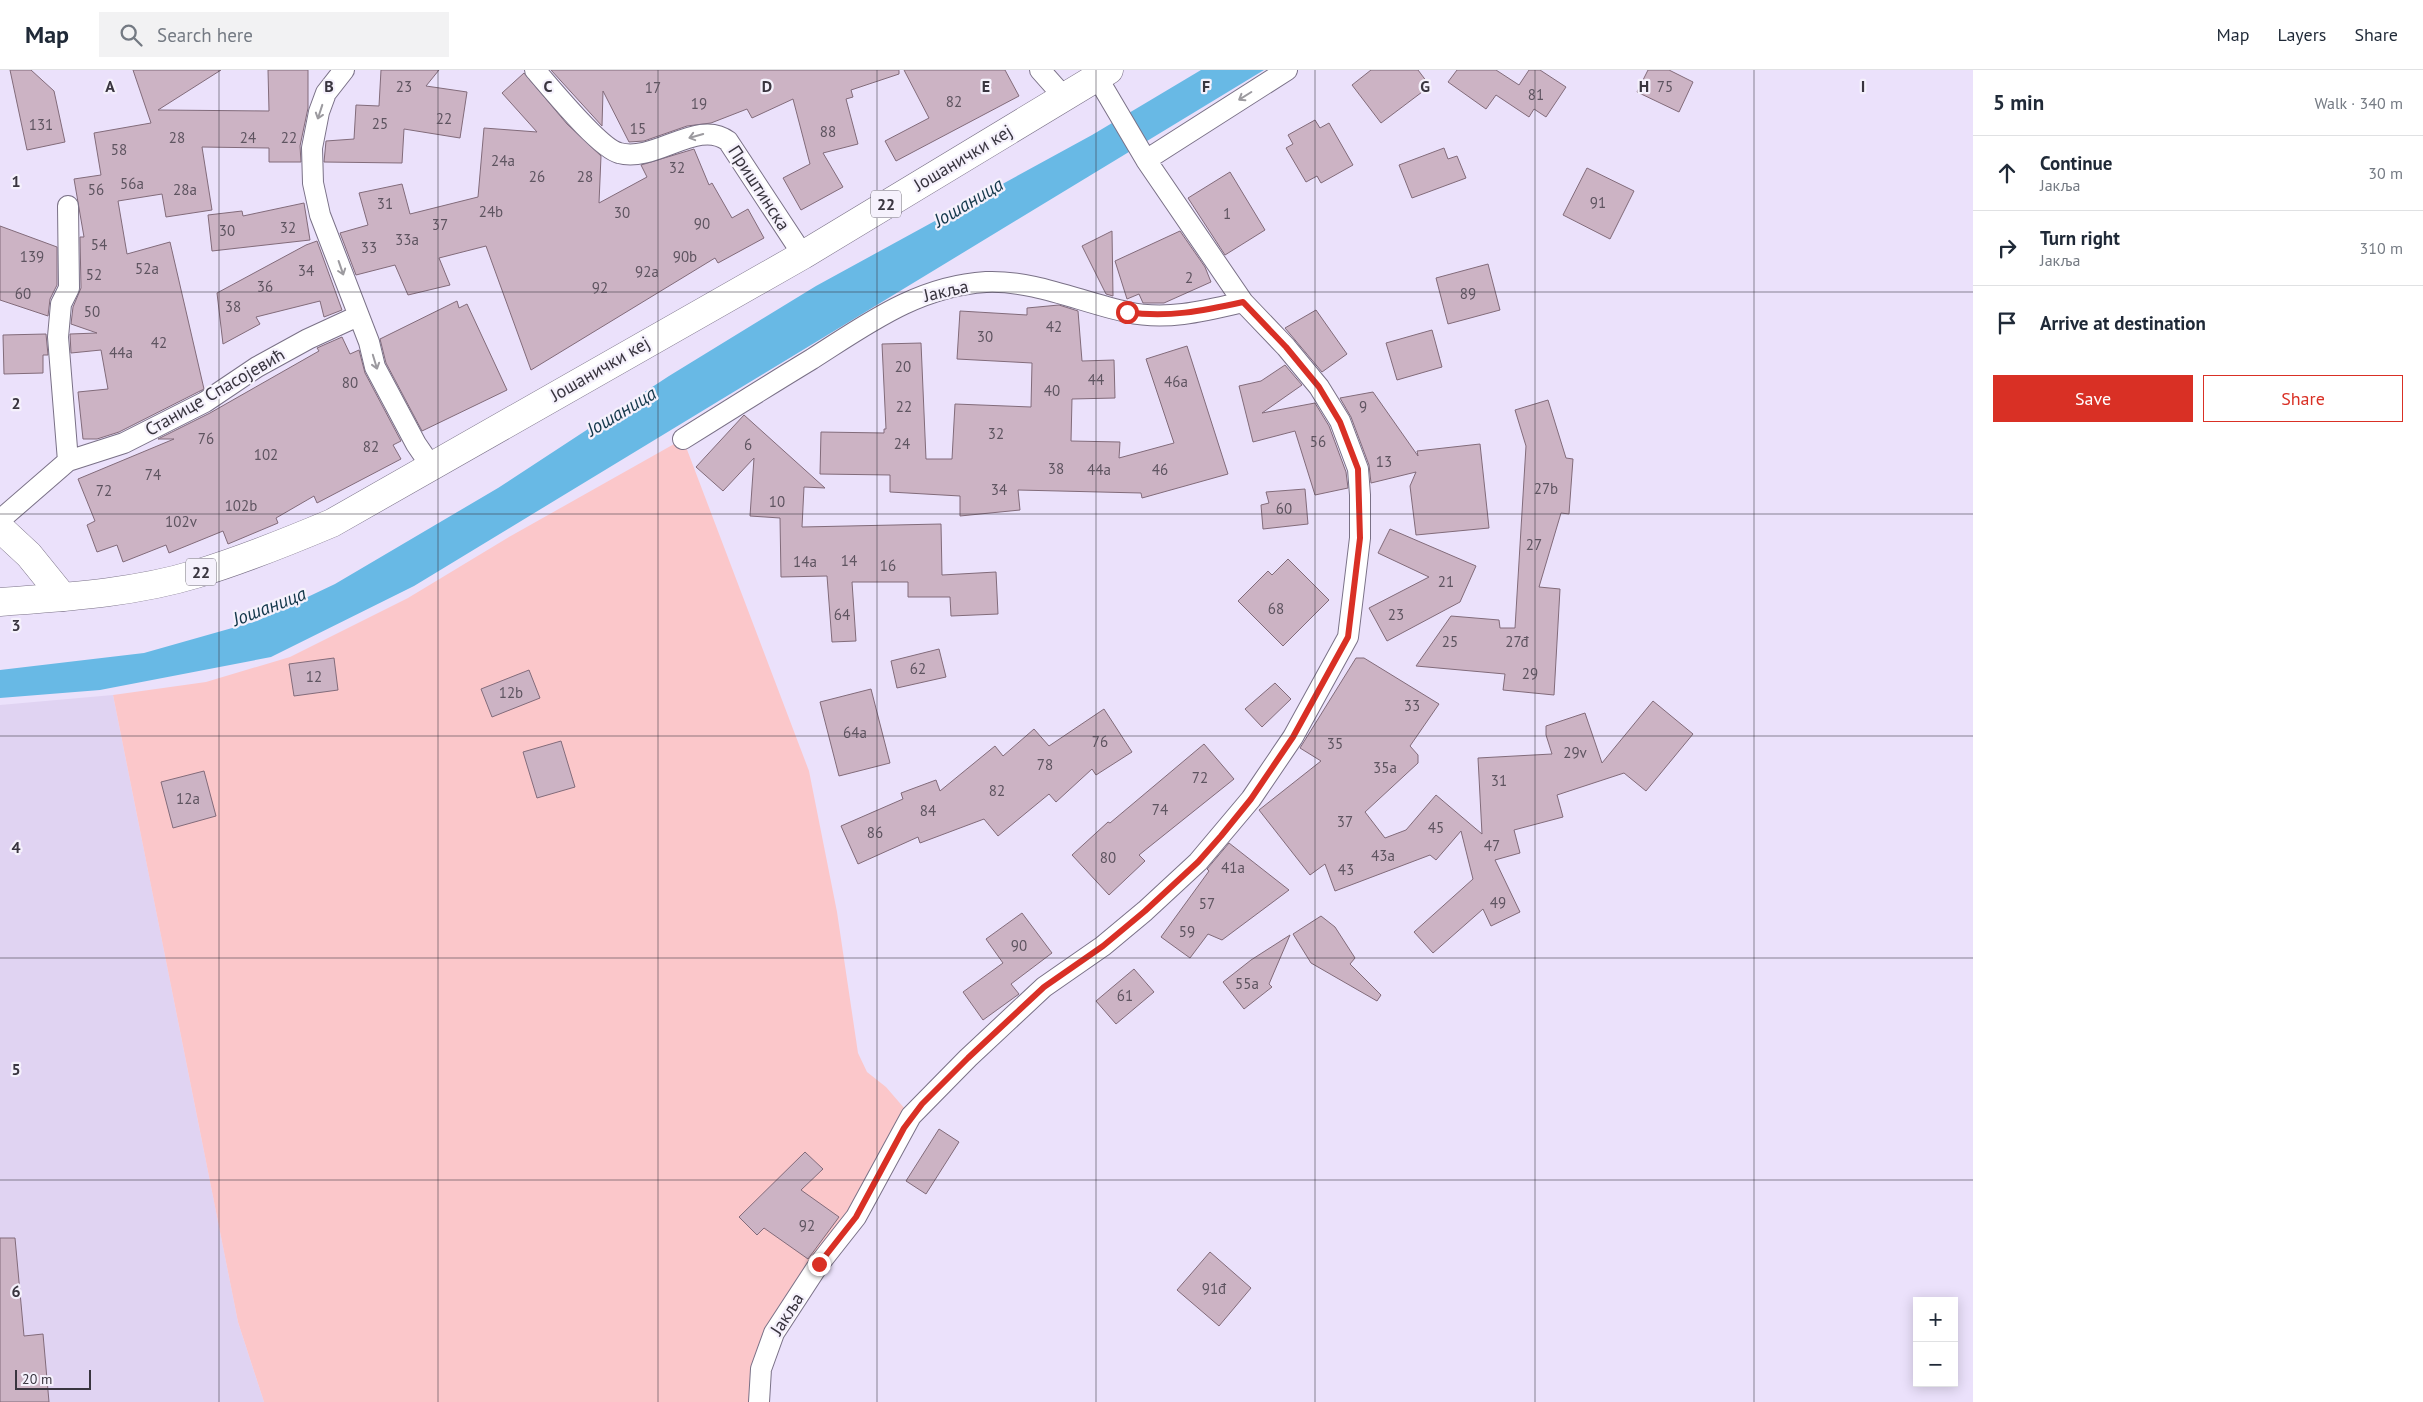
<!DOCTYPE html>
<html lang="en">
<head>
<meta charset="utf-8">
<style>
	body { margin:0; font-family:"PT Sans",sans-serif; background:#f2f2f3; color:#1f2937 }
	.controls { position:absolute; right:15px; bottom:15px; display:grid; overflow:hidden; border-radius:0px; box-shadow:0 2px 12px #0003 }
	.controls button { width:45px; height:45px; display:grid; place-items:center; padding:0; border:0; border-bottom:1px solid #e0e1e3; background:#fff; color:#1f2937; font:25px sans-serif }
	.scale { position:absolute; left:15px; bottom:12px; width:76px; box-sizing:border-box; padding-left:5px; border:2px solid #39353f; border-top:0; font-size:14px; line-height:18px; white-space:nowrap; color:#39353f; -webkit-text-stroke:4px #f5f1fc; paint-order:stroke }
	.stop { position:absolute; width:15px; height:15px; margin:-11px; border:4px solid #d93025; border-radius:50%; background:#fff }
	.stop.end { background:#d93025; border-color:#fff; box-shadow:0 1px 5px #0008 }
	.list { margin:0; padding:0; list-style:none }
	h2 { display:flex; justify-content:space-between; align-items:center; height:65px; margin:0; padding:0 20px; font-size:21px }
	h2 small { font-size:16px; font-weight:400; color:#747a83 }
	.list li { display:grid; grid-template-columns:32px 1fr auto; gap:15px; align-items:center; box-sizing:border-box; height:75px; padding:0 20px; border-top:1px solid #e0e1e3 }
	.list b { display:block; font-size:19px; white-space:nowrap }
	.list p { margin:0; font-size:16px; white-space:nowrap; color:#747a83 }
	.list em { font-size:16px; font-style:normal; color:#747a83 }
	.actions { display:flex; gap:10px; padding:15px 20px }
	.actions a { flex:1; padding:11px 0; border:1px solid #d93025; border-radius:0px; text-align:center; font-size:18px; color:#d93025 }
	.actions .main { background:#d93025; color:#fff }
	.icon { flex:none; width:28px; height:28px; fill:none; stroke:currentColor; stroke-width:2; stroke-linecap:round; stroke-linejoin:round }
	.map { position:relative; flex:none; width:1973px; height:1332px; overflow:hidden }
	header { display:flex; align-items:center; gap:30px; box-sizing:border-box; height:70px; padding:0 25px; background:#fff; border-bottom:1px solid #e0e1e3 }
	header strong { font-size:24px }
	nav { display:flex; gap:28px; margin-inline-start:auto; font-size:18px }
	.search { width:350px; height:45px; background:#f2f2f3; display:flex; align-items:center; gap:12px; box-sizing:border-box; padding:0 18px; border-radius:0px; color:#747a83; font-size:19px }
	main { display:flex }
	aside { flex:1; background:#fff }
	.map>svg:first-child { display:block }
</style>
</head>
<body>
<header>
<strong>Map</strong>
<div class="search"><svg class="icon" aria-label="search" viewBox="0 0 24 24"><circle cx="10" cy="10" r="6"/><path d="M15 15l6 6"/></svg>Search here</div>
<nav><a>Map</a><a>Layers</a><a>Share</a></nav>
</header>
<main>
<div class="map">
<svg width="1973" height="1332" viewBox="0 0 1973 1332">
	<rect width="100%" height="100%" fill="#ebe1fb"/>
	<path fill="#e0d3f2" d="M 113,625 L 238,1252 L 264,1332 L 0,1332 L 0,635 Z"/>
	<path fill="#fbc7ca" d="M 683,369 L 809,701 L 837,842 L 858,983 L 867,1002 L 886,1017 L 911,1046 L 792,1234 L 759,1332 L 264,1332 L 238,1252 L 113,625 L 206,612 L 290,587 L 408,528 L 509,467 Z"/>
	<path fill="#68b9e5" d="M 1201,0 L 1264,0 L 414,516 L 271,587 L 100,620 L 0,628 L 0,600 L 144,583 L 257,551 L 335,514 L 498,418 L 669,306 L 816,216 L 1092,65 Z"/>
	<path fill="#ccb3c4" stroke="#826b7a" d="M 10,0 L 31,0 L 54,21 L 65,72 L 27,80 Z
		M 133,0 L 221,0 L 158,40 L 269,41 L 268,0 L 308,0 L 308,38 L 300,76 L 301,92 L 269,92 L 269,78 L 202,77 L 212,140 L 166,147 L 162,124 L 118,131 L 127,184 L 170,172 L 204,319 L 119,362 L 97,369 L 83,369 L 78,322 L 108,319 L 101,280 L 71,283 L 70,264 L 97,263 L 71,254 L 73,237 L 81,218 L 80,167 L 84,167 L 74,109 L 101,105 L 94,63 L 151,53 Z
		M 381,0 L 439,0 L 426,16 L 467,22 L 460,68 L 404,59 L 402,93 L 324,92 L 326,71 L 354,69 L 356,35 L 379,36 Z
		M 551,0 L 899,0 L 899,4 L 851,20 L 853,27 L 846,29 L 858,74 L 823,83 L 843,117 L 801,140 L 783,108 L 810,94 L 793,29 L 752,48 L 747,39 L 711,53 L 687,56 L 644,71 L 629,72 L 603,21 L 602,56 Z
		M 904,0 L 1005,0 L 1019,26 L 896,91 L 885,71 L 929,48 Z
		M 1371,0 L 1418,0 L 1430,16 L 1381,53 L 1352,15 Z
		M 1457,0 L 1496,0 L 1519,15 L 1529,0 L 1540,0 L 1566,17 L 1546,47 L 1534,39 L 1529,47 L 1496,25 L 1486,39 L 1448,12 Z
		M 1648,0 L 1669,0 L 1693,12 L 1679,42 L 1637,22 Z
		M 524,3 L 567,54 L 601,86 L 599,133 L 647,107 L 641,95 L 694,79 L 709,115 L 712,113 L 732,148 L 748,139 L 764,168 L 718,193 L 715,188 L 531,300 L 486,176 L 439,188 L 450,215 L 408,225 L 395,195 L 356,205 L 340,163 L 368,155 L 359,123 L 402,114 L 410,144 L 478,127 L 484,58 L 537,62 L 502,23 Z
		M 1315,50 L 1320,58 L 1329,53 L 1353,95 L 1321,113 L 1317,106 L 1306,112 L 1286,78 L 1293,74 L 1288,65 Z
		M 1444,78 L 1448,89 L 1457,86 L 1466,108 L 1412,128 L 1399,95 Z
		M 1587,98 L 1634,121 L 1610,169 L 1563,145 Z
		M 1230,102 L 1265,160 L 1225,185 L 1188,128 Z
		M 304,133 L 310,170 L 212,181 L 208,145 L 242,141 L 243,146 Z
		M 0,156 L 57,177 L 57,215 L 50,229 L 48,246 L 0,230 Z
		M 1112,161 L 1113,226 L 1106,224 L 1082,176 Z
		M 1180,161 L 1205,197 L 1211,212 L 1164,233 L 1143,233 L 1139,224 L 1127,229 L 1115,191 Z
		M 317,171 L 342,240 L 324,247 L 320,231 L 256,247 L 260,254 L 223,274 L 217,223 L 306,175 Z
		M 1488,194 L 1500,240 L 1448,254 L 1436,208 Z
		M 457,231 L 459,238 L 467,234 L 507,320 L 422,361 L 386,293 L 380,269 Z
		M 1059,235 L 1078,241 L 1082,291 L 1114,290 L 1115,328 L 1072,329 L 1071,371 L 1120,372 L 1119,388 L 1174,373 L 1146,289 L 1187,276 L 1228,404 L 1142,428 L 1141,423 L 1018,420 L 1020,440 L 960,446 L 960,426 L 890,422 L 890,405 L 820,404 L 821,362 L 884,363 L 884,359 L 886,359 L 882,274 L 921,273 L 926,389 L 952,389 L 955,334 L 1031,337 L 1032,293 L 957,289 L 960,241 L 1027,245 L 1027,238 Z
		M 1316,240 L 1347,284 L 1322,302 L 1285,258 Z
		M 1432,260 L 1442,297 L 1397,310 L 1386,273 Z
		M 46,264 L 48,285 L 43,285 L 43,303 L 4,304 L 3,265 Z
		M 342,267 L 350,284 L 359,280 L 365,303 L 401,371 L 393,375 L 401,389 L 317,433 L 314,426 L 276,448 L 278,453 L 228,474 L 223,461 L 169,483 L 166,475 L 123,492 L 117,475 L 97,482 L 87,455 L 95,451 L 78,409 L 174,369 L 158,369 L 210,343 L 319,281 L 317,278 Z
		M 1285,295 L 1302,315 L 1262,343 L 1315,333 L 1329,356 L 1346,402 L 1348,418 L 1315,425 L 1295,361 L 1253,372 L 1239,316 L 1261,311 Z
		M 1373,322 L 1418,386 L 1417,381 L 1480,374 L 1489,458 L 1416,465 L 1410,416 L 1416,402 L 1371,413 L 1369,395 L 1351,347 L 1340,328 Z
		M 1548,330 L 1566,388 L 1573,389 L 1569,444 L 1561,443 L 1539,517 L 1560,519 L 1554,625 L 1503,620 L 1505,604 L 1416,596 L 1451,546 L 1499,550 L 1500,558 L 1515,558 L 1526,376 L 1515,340 Z
		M 744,345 L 825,418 L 804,417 L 802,457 L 941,454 L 942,505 L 996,502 L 998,544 L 951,546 L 950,527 L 908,527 L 908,512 L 852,512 L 856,571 L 832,572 L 827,506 L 781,507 L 780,448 L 750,446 L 754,388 L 723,421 L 696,397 Z
		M 1305,419 L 1308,454 L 1263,459 L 1261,435 L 1269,433 L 1266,422 Z
		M 1390,459 L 1476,496 L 1460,532 L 1387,571 L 1369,538 L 1429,507 L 1378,483 Z
		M 1288,489 L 1329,530 L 1283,576 L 1238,531 L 1268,501 L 1272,505 Z
		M 939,579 L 946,607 L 897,618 L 891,591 Z
		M 334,588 L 338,620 L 294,626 L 289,594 Z
		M 1356,588 L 1364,588 L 1439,634 L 1410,676 L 1418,685 L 1418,693 L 1365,742 L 1385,768 L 1406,760 L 1436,725 L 1482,764 L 1478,688 L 1552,684 L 1546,665 L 1546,656 L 1585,643 L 1602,693 L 1653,631 L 1693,664 L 1646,721 L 1624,703 L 1557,725 L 1563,747 L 1514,760 L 1520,783 L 1495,790 L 1520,842 L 1491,856 L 1483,839 L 1433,883 L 1414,862 L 1473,809 L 1461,761 L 1436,790 L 1430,785 L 1335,821 L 1325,794 L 1310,805 L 1259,740 L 1321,691 L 1300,678 Z
		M 529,600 L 540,628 L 492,647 L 481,619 Z
		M 1275,613 L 1291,629 L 1262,657 L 1245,639 Z
		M 871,619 L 890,693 L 839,706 L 820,632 Z
		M 1104,639 L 1132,682 L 1096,705 L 1092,699 L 1056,732 L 1049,724 L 998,766 L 984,749 L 920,773 L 918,767 L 858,794 L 841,756 L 903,729 L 901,723 L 936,710 L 940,721 L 995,676 L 1003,686 L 1034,659 L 1049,676 Z
		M 561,671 L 575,717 L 537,728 L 523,682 Z
		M 1204,674 L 1234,709 L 1139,785 L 1145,791 L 1109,825 L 1072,785 L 1108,752 L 1110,753 Z
		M 204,701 L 216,746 L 173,758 L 161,712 Z
		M 1229,773 L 1289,820 L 1222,870 L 1208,864 L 1190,888 L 1161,867 L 1209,801 L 1207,799 Z
		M 1022,843 L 1052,883 L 1011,914 L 1019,924 L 983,950 L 963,922 L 1003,893 L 986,869 Z
		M 1321,846 L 1335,857 L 1355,888 L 1350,894 L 1381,925 L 1377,931 L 1311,893 L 1293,864 Z
		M 1290,865 L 1269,914 L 1272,917 L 1244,939 L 1223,912 L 1251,890 Z
		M 1134,899 L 1154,922 L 1116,954 L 1096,931 Z
		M 939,1059 L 959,1072 L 926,1124 L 906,1111 Z
		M 805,1082 L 823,1099 L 801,1120 L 839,1147 L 808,1189 L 764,1158 L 757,1165 L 739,1147 Z
		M 0,1168 L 15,1168 L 24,1266 L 43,1264 L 49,1332 L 0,1332 Z
		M 1210,1182 L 1251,1218 L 1219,1256 L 1177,1220 Z"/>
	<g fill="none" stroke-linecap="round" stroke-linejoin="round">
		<g stroke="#7a7187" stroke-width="22">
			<path id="street" d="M 344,0 L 326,23 L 319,42 L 312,78 L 313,113 L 320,145 L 369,272 L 375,297 L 416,374 L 431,396
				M 535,0 C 551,18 599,78 619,83 C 655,93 698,48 728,71 L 803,185
				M 1040,0 L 1064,27
				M 1146,90 L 1287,0
				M 68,136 L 69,218 L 61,234 L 58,267 L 68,391
				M 683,369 C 726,342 769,315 812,289 C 867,254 918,216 986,212 C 1035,210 1080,232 1127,242 C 1166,251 1205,241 1243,232
				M 0,450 L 68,391 L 124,373 L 205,332 L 257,297 L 308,269 L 358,246
				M 759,1332 L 761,1299 L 774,1263 L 819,1194 L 856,1147 L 911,1046 L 968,988 L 1044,917 L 1103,876 L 1145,841 L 1198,792 L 1251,729 L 1293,667 L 1348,567 L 1360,468 L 1360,425 L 1358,399 L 1340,351 L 1319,317 L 1286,277 L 1243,232 L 1146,90 L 1097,7"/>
		</g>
		<g stroke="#7a7187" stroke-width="29">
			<path id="secondary" d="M 0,458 L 29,485 L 63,527"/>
		</g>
		<g stroke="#7a7187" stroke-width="29">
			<path id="primary" d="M 0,532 C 65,527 134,523 196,504 C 242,490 287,472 332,453 L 803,185 L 1109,0"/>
		</g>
		<use href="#street" stroke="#fff" stroke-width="20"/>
		<use href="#secondary" stroke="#fff" stroke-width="28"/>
		<use href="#primary" stroke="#fff" stroke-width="28"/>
	</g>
	<defs><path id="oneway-shaft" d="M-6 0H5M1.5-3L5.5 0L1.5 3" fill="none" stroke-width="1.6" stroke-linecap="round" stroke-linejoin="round" transform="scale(1.25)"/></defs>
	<g stroke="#9c9a9f">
		<use href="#oneway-shaft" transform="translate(1245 26) rotate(148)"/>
		<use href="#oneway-shaft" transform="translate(320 42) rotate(108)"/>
		<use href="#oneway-shaft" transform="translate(696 66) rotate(164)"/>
		<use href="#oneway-shaft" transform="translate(341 198) rotate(71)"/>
		<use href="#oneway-shaft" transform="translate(375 292) rotate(73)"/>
	</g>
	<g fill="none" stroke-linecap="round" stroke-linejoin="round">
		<path stroke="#d93025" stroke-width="6" d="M 819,1194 L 856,1147 L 904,1058 L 922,1034 L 968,988 L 1044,917 L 1103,876 L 1145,841 L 1198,792 L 1221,766 L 1251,729 L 1293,667 L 1348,567 L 1360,468 L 1358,399 L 1340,352 L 1319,317 L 1286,277 L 1243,232 C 1203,241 1167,248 1127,242"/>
	</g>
	<path fill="none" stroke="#39353f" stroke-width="1" stroke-opacity="0.55" d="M 219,0 L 219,1332M 438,0 L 438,1332M 658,0 L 658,1332M 877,0 L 877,1332M 1096,0 L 1096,1332M 1315,0 L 1315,1332M 1535,0 L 1535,1332M 1754,0 L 1754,1332M 0,222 L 1973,222M 0,444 L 1973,444M 0,666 L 1973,666M 0,888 L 1973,888M 0,1110 L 1973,1110"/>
	<g text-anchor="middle" stroke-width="4.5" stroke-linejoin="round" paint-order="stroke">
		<g font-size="15" fill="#5e5460">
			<text x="404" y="22">23</text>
			<text x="1665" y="22">75</text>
			<text x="653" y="23">17</text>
			<text x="1536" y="30">81</text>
			<text x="954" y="37">82</text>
			<text x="699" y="39">19</text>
			<text x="444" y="54">22</text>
			<text x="380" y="59">25</text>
			<text x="41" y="60">131</text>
			<text x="638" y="64">15</text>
			<text x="828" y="67">88</text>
			<text x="177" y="73">28</text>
			<text x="248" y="73">24</text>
			<text x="289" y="73">22</text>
			<text x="119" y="85">58</text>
			<text x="503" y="96">24a</text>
			<text x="677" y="103">32</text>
			<text x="537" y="112">26</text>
			<text x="585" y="112">28</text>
			<text x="132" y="119">56a</text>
			<text x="96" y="125">56</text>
			<text x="185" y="125">28a</text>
			<text x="1598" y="138">91</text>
			<text x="385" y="139">31</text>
			<text x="491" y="147">24b</text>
			<text x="622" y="148">30</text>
			<text x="1227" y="149">1</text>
			<text x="702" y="159">90</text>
			<text x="440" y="160">37</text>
			<text x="288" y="163">32</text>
			<text x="227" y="166">30</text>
			<text x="407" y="175">33a</text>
			<text x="99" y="180">54</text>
			<text x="369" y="183">33</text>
			<text x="32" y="192">139</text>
			<text x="685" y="192">90b</text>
			<text x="147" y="204">52a</text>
			<text x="306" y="206">34</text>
			<text x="647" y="207">92a</text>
			<text x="94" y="210">52</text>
			<text x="1189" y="213">2</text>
			<text x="265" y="222">36</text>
			<text x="600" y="223">92</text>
			<text x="23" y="229">60</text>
			<text x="1468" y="229">89</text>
			<text x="233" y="242">38</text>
			<text x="92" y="247">50</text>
			<text x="1054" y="262">42</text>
			<text x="985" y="272">30</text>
			<text x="159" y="278">42</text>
			<text x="121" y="288">44a</text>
			<text x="903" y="302">20</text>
			<text x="1096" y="315">44</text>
			<text x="1176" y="317">46a</text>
			<text x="350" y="318">80</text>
			<text x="1052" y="326">40</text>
			<text x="904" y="342">22</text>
			<text x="1363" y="342">9</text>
			<text x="996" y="369">32</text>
			<text x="206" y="374">76</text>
			<text x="1318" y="377">56</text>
			<text x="902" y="379">24</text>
			<text x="748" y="380">6</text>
			<text x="371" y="382">82</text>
			<text x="266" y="390">102</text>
			<text x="1384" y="397">13</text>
			<text x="1056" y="404">38</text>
			<text x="1099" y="405">44a</text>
			<text x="1160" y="405">46</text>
			<text x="153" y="410">74</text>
			<text x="1546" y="424">27b</text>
			<text x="999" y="425">34</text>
			<text x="104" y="426">72</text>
			<text x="777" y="437">10</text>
			<text x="241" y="441">102b</text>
			<text x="1284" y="444">60</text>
			<text x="181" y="457">102v</text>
			<text x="1534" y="480">27</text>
			<text x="849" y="496">14</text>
			<text x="805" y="497">14a</text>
			<text x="888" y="501">16</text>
			<text x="1446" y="517">21</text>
			<text x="1276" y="544">68</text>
			<text x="842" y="550">64</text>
			<text x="1396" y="550">23</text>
			<text x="1450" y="577">25</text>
			<text x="1517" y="577">27đ</text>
			<text x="918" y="604">62</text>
			<text x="1530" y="609">29</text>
			<text x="314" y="612">12</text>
			<text x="511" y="628">12b</text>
			<text x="1412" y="641">33</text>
			<text x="855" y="668">64a</text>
			<text x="1100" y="677">76</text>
			<text x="1335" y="679">35</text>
			<text x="1575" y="688">29v</text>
			<text x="1045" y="700">78</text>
			<text x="1385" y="703">35a</text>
			<text x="1200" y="713">72</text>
			<text x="1499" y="716">31</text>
			<text x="997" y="726">82</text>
			<text x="188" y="734">12a</text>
			<text x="1160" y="745">74</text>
			<text x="928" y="746">84</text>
			<text x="1345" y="757">37</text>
			<text x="1436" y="763">45</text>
			<text x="875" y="768">86</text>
			<text x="1492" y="781">47</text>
			<text x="1383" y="791">43a</text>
			<text x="1108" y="793">80</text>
			<text x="1233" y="803">41a</text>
			<text x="1346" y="805">43</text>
			<text x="1498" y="838">49</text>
			<text x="1207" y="839">57</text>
			<text x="1187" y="867">59</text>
			<text x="1019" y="881">90</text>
			<text x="1247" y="919">55a</text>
			<text x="1125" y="931">61</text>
			<text x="807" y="1161">92</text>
			<text x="1214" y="1224">91đ</text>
		</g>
		<g fill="#f5f1fc" stroke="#716d78" stroke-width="1">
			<rect x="871" y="120.5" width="30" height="27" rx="4"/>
			<rect x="186" y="488.5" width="30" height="27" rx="4"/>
		</g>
		<g font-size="16" font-weight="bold" fill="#39353f">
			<text x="886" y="140">22</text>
			<text x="201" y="508">22</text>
		</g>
		<g font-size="18" fill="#39353f" stroke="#f5f1fc">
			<text transform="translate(963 88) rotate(-31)" y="6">Јошанички кеј</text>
			<text transform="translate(759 118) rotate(57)" y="6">Приштинска</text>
			<text transform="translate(946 221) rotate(-13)" y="6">Јакља</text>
			<text transform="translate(600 299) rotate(-30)" y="6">Јошанички кеј</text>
			<text transform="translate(215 322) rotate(-30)" y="6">Станице Спасојевић</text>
			<text transform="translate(787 1244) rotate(-58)" y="6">Јакља</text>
		</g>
		<g font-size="19" font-style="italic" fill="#13374a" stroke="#f5f1fc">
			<text transform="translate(968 132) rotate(-31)" y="7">Јошаница</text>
			<text transform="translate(621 341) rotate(-31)" y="7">Јошаница</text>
			<text transform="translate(269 536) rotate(-21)" y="7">Јошаница</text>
		</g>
	</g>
	<g font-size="16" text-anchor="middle" font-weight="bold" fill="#39353f" stroke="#f5f1fc" stroke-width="4.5" stroke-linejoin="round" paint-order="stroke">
		<text x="110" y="22">A</text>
		<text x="329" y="22">B</text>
		<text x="548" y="22">C</text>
		<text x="767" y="22">D</text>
		<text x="986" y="22">E</text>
		<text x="1206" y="22">F</text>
		<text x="1425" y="22">G</text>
		<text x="1644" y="22">H</text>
		<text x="1863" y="22">I</text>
		<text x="16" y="117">1</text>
		<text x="16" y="339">2</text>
		<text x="16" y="561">3</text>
		<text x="16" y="783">4</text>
		<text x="16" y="1005">5</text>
		<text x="16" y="1227">6</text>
	</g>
</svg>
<div class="controls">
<button>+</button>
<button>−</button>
</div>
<div class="scale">20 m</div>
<div class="stop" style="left:1127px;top:242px"></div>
<div class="stop end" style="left:819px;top:1194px"></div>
</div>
<aside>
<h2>5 min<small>Walk · 340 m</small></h2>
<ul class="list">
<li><svg class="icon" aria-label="ahead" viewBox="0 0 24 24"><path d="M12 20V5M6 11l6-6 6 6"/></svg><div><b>Continue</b><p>Јакља</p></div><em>30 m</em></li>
<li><svg class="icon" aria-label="right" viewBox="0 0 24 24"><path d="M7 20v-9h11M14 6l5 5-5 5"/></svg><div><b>Turn right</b><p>Јакља</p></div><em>310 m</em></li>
<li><svg class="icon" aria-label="arrive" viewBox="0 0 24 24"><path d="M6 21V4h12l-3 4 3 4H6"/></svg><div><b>Arrive at destination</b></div></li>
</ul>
<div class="actions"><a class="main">Save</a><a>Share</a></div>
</aside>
</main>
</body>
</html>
